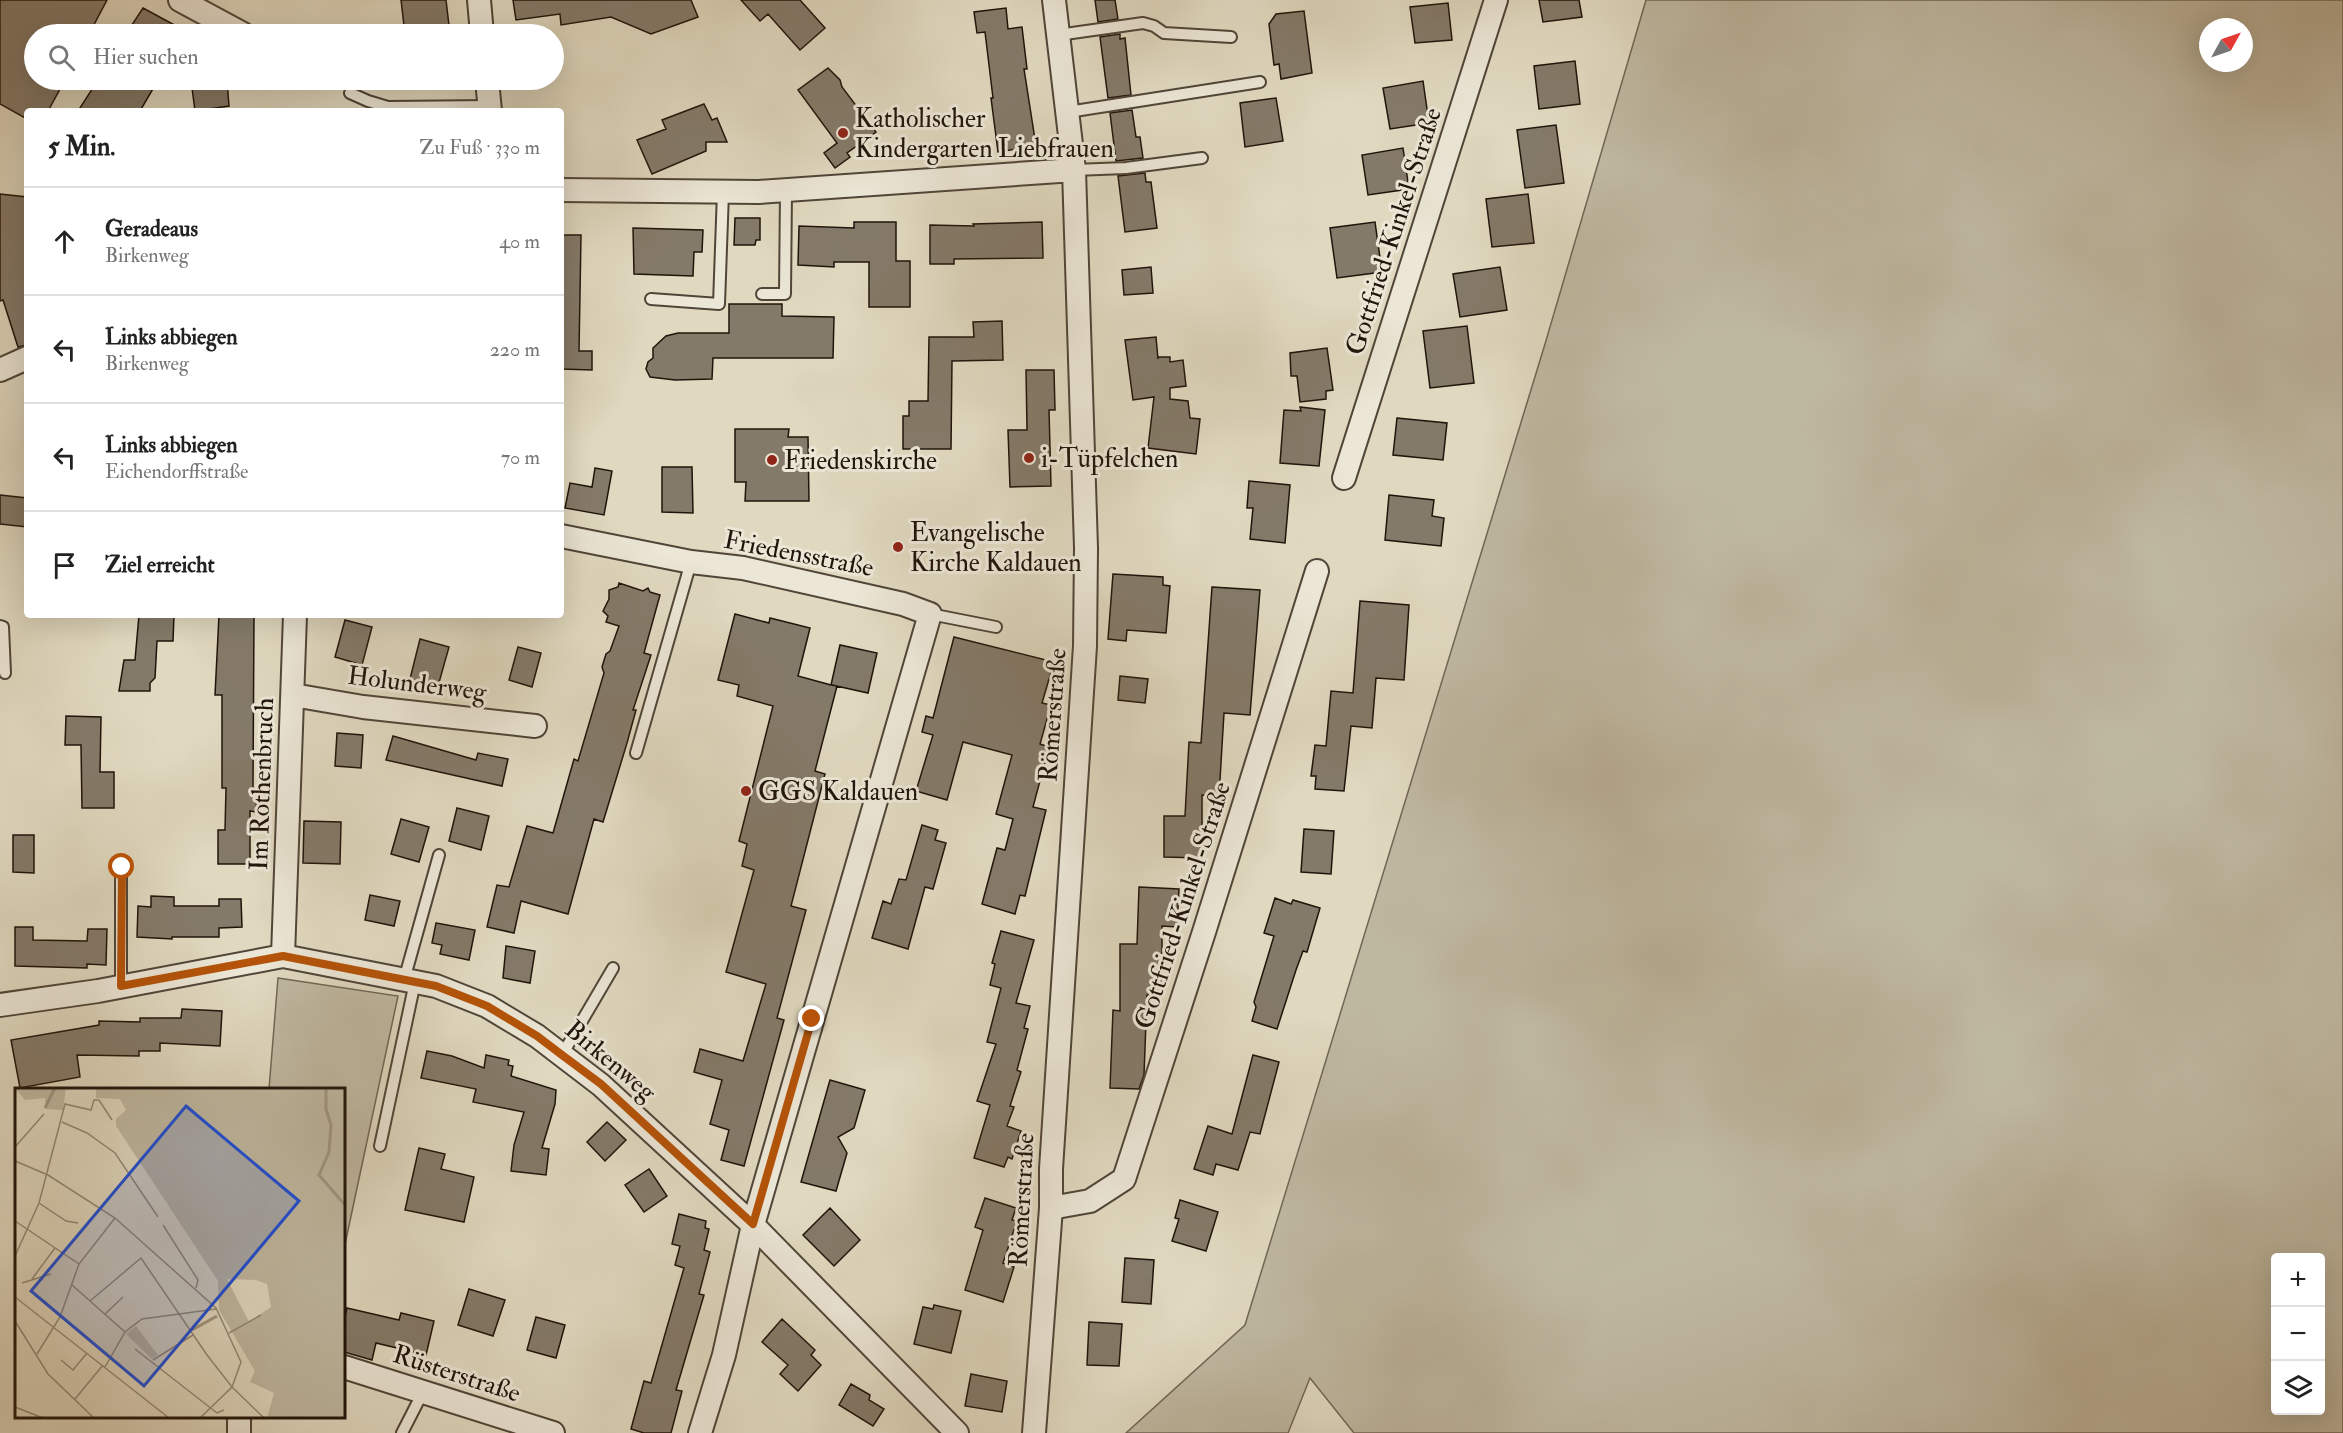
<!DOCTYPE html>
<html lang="de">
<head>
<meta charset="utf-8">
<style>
	body { margin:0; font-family:"IM FELL Double Pica",serif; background:#f2f2f2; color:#222 }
	.controls { position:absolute; right:18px; bottom:18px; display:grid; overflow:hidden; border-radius:6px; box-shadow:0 6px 24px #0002 }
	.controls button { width:54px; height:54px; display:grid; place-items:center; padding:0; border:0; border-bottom:2px solid #e0e0e0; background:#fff; color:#222; font:30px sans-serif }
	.compass { position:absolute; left:2199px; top:18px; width:54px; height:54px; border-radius:50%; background:#fff; box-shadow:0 6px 24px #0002; rotate:50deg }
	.stop { position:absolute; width:18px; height:18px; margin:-14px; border:4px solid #b45309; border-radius:50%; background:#fff }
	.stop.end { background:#b45309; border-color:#fff; box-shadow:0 2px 6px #0008 }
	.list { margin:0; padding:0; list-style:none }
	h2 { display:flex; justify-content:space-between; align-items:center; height:78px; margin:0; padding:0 24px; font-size:26px }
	h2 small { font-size:20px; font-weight:400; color:#767676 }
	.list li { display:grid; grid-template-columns:39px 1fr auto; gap:18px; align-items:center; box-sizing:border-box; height:108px; padding:0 24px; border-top:2px solid #e0e0e0 }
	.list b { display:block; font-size:22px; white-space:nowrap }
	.list p { margin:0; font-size:20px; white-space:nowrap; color:#767676 }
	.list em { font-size:20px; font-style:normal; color:#767676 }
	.icon { flex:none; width:33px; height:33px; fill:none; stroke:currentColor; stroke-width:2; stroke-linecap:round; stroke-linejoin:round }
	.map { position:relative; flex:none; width:2343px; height:1433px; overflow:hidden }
	.search { position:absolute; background:#fff; box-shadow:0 6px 24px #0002; left:24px; top:24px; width:540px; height:66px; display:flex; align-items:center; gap:15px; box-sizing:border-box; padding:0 21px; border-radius:33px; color:#767676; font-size:22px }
	.panel { position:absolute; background:#fff; box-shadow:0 6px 24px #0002; left:24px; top:108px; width:540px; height:510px; border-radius:6px }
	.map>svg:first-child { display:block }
</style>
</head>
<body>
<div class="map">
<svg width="2343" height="1433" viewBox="0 0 2343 1433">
	<rect width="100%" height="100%" fill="#e0d9c0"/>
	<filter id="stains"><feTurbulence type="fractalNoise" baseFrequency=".00333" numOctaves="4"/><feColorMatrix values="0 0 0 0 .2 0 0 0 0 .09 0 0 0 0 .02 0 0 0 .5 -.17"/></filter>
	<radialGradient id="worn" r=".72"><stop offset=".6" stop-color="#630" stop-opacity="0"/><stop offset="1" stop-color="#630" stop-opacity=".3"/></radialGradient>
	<path fill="#bfb8a1" stroke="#706656" stroke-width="1.5" fill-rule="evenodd" d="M 1646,0 L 2343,0 L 2343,1433 L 1354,1433 L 1310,1378 L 1288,1433 L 1126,1433 L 1245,1325 L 1545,344 ZM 2208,27 L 2244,27 L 2244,63 L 2208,63 ZM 2276,1258 L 2320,1258 L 2320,1410 L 2276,1410 Z
		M 278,978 L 398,996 L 344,1249 L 344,1090 L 269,1089 Z"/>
	<path fill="#847a69" stroke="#20140b" stroke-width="1.5" d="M 0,0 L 107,0 L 89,34 L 34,34 L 34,80 L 65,80 L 48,111 L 27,111 L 25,118 L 0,104 Z
		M 401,0 L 446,0 L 450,34 L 405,34 Z
		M 513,0 L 691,0 L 698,17 L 651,34 L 611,17 L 561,25 L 560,14 L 516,20 Z
		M 741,0 L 800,0 L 825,28 L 800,50 L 768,14 L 760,21 Z
		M 1095,0 L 1115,0 L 1118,19 L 1098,22 Z
		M 1539,0 L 1579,0 L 1582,17 L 1543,22 Z
		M 1448,3 L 1452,40 L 1415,43 L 1410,7 Z
		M 143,8 L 191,34 L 126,34 Z
		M 1006,8 L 1008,29 L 1022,27 L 1027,69 L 1024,69 L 1036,146 L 998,152 L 991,98 L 993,98 L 985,32 L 977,33 L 974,12 Z
		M 1304,11 L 1312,73 L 1281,79 L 1279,64 L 1274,65 L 1269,24 L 1276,14 Z
		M 1120,34 L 1120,39 L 1125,38 L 1131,95 L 1108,98 L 1100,37 Z
		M 1575,61 L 1580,104 L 1539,109 L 1534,66 Z
		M 828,68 L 840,80 L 842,87 L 876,132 L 847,153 L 850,157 L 835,168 L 824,153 L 837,143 L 798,90 Z
		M 98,80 L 140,80 L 154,87 L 140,111 L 78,111 Z
		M 191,80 L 227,80 L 229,106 L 195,111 Z
		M 1423,81 L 1429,123 L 1390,129 L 1383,88 Z
		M 1276,98 L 1283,141 L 1245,147 L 1240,103 Z
		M 704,104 L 712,120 L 717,118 L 727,142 L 706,142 L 706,151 L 652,174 L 637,140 L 666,129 L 662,120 Z
		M 1132,110 L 1136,137 L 1140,137 L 1143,158 L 1116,161 L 1110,113 Z
		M 1556,125 L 1564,183 L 1525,188 L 1517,130 Z
		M 1403,148 L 1409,189 L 1368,195 L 1362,155 Z
		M 1145,173 L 1146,182 L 1151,182 L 1157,228 L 1125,232 L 1118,176 Z
		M 0,194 L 27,197 L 27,345 L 18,347 L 3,300 L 0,301 Z
		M 1528,194 L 1534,243 L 1492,247 L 1486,199 Z
		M 735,218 L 760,218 L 760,240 L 756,240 L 755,245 L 734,245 Z
		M 854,222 L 896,222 L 896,261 L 910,261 L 910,307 L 869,307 L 869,262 L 834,262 L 834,267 L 798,265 L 799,226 L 854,228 Z
		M 1042,222 L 1043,258 L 954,259 L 954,264 L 930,264 L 930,225 L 974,226 L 973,224 Z
		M 1375,222 L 1382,272 L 1337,278 L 1330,228 Z
		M 633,228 L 703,230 L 702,252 L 694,252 L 693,276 L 634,274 Z
		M 561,235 L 581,235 L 579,351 L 592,351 L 592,370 L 561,369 Z
		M 1151,267 L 1153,293 L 1124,295 L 1122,270 Z
		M 1500,267 L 1507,310 L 1460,317 L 1453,274 Z
		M 729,304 L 782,304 L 782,316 L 834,317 L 833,358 L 713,358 L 712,379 L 675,380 L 650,377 L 646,369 L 648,362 L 653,358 L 653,348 L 666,336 L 678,333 L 729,333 Z
		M 1002,321 L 1003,360 L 952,361 L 951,449 L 903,449 L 903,416 L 909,416 L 909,401 L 928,401 L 929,337 L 974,337 L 973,322 Z
		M 1467,326 L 1474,383 L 1430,388 L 1423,331 Z
		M 1156,337 L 1158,359 L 1158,357 L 1170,357 L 1170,362 L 1183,360 L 1186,386 L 1170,388 L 1170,399 L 1188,401 L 1190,418 L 1200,419 L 1196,454 L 1148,448 L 1154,397 L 1133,400 L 1125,340 Z
		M 1327,348 L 1333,390 L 1326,391 L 1326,399 L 1300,402 L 1297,376 L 1291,376 L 1290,353 Z
		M 1026,370 L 1054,370 L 1055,410 L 1049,410 L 1051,486 L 1010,487 L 1008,430 L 1027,430 Z
		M 1300,407 L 1325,410 L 1319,466 L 1280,463 L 1284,410 L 1301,411 Z
		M 1397,418 L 1447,423 L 1443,460 L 1393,455 Z
		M 735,429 L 789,429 L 788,437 L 808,437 L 809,501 L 745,501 L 746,482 L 735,482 Z
		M 662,467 L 692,467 L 693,513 L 662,512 Z
		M 595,468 L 612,471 L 604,515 L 565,508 L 570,483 L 592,487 Z
		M 1249,481 L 1290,485 L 1285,543 L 1250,539 L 1253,508 L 1247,508 Z
		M 0,495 L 27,498 L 27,527 L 0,524 Z
		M 1389,495 L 1434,500 L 1432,516 L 1444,518 L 1441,546 L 1385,540 Z
		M 1113,574 L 1163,577 L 1163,585 L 1170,586 L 1166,633 L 1127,630 L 1126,641 L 1108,639 Z
		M 619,583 L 643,591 L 648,588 L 650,592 L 660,595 L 644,653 L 651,655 L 633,710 L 636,710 L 627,743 L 603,822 L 594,819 L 568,914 L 521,901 L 514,933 L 487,927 L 497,885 L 509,887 L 527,826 L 553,833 L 574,759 L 578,761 L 604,673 L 602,667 L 606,654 L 610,651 L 619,626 L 606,622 L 608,616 L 603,611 L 609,599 L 609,590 L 618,587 Z
		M 1212,587 L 1260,590 L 1250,715 L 1224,713 L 1219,796 L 1202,795 L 1202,858 L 1164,857 L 1164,816 L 1185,816 L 1189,742 L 1201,743 Z
		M 1360,601 L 1409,605 L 1404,680 L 1376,678 L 1372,728 L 1351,726 L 1344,791 L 1315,789 L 1316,776 L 1311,776 L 1315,745 L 1326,746 L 1331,691 L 1353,693 Z
		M 735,614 L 769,623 L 770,618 L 810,628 L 798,676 L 831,685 L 840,645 L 877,653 L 868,693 L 832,685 L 837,686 L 815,771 L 825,774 L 791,906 L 806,910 L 777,1018 L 784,1020 L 744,1166 L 721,1160 L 729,1130 L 710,1124 L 722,1080 L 694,1072 L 700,1049 L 743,1061 L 766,984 L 726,972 L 754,870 L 742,866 L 747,844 L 739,841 L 773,706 L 737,696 L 739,685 L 718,680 Z
		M 139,615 L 174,615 L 173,641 L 157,641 L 155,678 L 150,683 L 150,691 L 119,691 L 124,660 L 135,660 Z
		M 219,615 L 254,615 L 253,788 L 257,789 L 256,812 L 250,811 L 250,864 L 218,864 L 218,830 L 225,830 L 226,788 L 222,788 L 222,695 L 215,695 Z
		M 345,620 L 372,627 L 362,665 L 335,657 Z
		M 954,637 L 1054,662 L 1042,703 L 1051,705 L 1040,744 L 1049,747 L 1033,807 L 1046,810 L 1025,896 L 1020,895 L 1015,914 L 982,904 L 997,848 L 1005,850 L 1013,819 L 996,814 L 1012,755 L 963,742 L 947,800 L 916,791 L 933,735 L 922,732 L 926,716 L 933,718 Z
		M 420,639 L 449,647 L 438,686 L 410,679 Z
		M 518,647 L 541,653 L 532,687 L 509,680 Z
		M 1120,676 L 1148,679 L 1145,703 L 1118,700 Z
		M 66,716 L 101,717 L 100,772 L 114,772 L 114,808 L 82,808 L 81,745 L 65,745 Z
		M 337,733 L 363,735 L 361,768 L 335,766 Z
		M 393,736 L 476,760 L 478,753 L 508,759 L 502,786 L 386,760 Z
		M 457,808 L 489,816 L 481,850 L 449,841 Z
		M 401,819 L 429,827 L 419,862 L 391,854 Z
		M 304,821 L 341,822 L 340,864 L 303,863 Z
		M 922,825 L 938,830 L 935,840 L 946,843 L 933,889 L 925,887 L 908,949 L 872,938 L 883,901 L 891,904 L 899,879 L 906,880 Z
		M 1304,829 L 1334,831 L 1331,874 L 1301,872 Z
		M 13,835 L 34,835 L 34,873 L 13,872 Z
		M 1139,887 L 1179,889 L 1177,927 L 1162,926 L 1162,995 L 1147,995 L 1144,1075 L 1139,1089 L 1110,1088 L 1113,1010 L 1120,1011 L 1120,944 L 1137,944 Z
		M 370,895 L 400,901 L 394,926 L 365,920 Z
		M 151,896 L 174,897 L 174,906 L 219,906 L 219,899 L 241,899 L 242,927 L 219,928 L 219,937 L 172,937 L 172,939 L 137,937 L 138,906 L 151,907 Z
		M 1275,898 L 1291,904 L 1293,900 L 1320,908 L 1307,952 L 1303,951 L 1296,970 L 1277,1029 L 1252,1021 L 1256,1007 L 1254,1002 L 1274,936 L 1264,933 Z
		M 436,923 L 475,930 L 469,960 L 440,954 L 442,945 L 432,943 Z
		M 15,927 L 33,927 L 33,940 L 87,941 L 88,929 L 107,929 L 106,965 L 87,964 L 87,968 L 15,966 Z
		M 1001,931 L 1034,940 L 1016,1003 L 1030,1006 L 1024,1028 L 1028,1029 L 1017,1070 L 1021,1072 L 1010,1106 L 1014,1107 L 1007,1126 L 1021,1131 L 1012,1159 L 1008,1157 L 1004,1167 L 974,1158 L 990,1105 L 977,1101 L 996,1044 L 987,1042 L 1001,988 L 990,985 L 995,964 L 992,963 Z
		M 506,946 L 535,951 L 530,983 L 503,978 Z
		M 182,1009 L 222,1011 L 220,1046 L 160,1043 L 160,1051 L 139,1051 L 139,1056 L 77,1055 L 80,1077 L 20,1088 L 11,1040 L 99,1025 L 99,1021 L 140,1022 L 140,1018 L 181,1018 Z
		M 427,1051 L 452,1056 L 484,1068 L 486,1055 L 509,1060 L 508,1065 L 513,1066 L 511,1076 L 556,1090 L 555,1104 L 542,1148 L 549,1149 L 546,1175 L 511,1171 L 514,1145 L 524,1112 L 473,1102 L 476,1089 L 421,1078 Z
		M 1253,1055 L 1279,1062 L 1260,1134 L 1250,1132 L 1238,1170 L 1216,1164 L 1213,1175 L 1194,1169 L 1208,1126 L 1232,1134 Z
		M 830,1080 L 865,1090 L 854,1128 L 838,1137 L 847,1153 L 836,1191 L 801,1182 Z
		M 607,1122 L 626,1140 L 605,1161 L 587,1142 Z
		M 419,1148 L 445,1154 L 441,1169 L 474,1177 L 464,1222 L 405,1210 Z
		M 649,1169 L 667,1196 L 644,1212 L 625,1185 Z
		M 985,1198 L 1016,1208 L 1012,1220 L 1017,1221 L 1003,1263 L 1014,1267 L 1003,1302 L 965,1290 L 983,1230 L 975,1227 Z
		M 1180,1200 L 1218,1212 L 1206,1251 L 1172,1241 L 1179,1219 L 1175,1218 Z
		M 830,1208 L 860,1240 L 834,1266 L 803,1235 Z
		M 679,1214 L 706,1221 L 705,1228 L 709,1229 L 704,1250 L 710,1252 L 699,1294 L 704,1295 L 676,1390 L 682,1391 L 671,1433 L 644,1433 L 631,1429 L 644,1381 L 651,1383 L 684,1268 L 675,1265 L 680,1246 L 672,1244 Z
		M 1125,1258 L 1154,1260 L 1151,1304 L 1122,1302 Z
		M 469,1289 L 505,1300 L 493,1336 L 458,1325 Z
		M 934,1305 L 961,1311 L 951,1353 L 914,1344 L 923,1307 L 933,1309 Z
		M 347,1308 L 399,1320 L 401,1313 L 434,1321 L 426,1355 L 376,1343 L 372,1360 L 344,1352 L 344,1321 Z
		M 536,1317 L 565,1325 L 556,1358 L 527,1350 Z
		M 782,1319 L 815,1350 L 811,1355 L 821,1365 L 798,1391 L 780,1374 L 788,1365 L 762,1342 Z
		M 1089,1322 L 1122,1324 L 1119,1366 L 1087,1365 Z
		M 971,1374 L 1007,1381 L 1002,1412 L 965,1406 Z
		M 851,1384 L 870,1395 L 869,1400 L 884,1409 L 873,1426 L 839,1405 Z"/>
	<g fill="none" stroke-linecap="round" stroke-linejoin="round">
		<g stroke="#504538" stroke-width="14">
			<path id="service" d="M 1058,35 L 1143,23 L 1154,26 L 1164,33 L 1231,37
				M 350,93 L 368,101 L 388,107 L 490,106
				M 1068,112 L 1260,82
				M 1074,170 L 1126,168 L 1202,158
				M 762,294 L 785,294 L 786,191
				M 651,299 L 719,304 L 723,192
				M 930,614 L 996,627
				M 0,626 L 3,627 L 5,673
				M 636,753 L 691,562
				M 404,980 L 439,855
				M 121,986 L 121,867
				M 562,1055 L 613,968
				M 380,1146 L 415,982
				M 402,1433 L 423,1392"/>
		</g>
		<g stroke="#504538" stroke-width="26">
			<path id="minor" d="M 180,0 L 243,34
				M 479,0 L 482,34
				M 487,80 L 490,111
				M 561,190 L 759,192 L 1074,170
				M 0,370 L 27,358
				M 1344,478 L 1496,0
				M 561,536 L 691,562 L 743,568 L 903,604 L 930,614 L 753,1225 L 724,1355 L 700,1433
				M 293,695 L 363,707 L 535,726
				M 283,956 L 295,615
				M 0,1005 L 98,991 L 283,956 L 436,986 L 487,1006 L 537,1036 L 601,1085 L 753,1225 L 957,1433
				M 1051,1208 L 1090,1201 L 1124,1179 L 1204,932 L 1317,571
				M 344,1367 L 553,1433
				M 239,1433 L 239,1416
				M 1034,1433 L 1051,1208 L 1051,1169 L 1085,646 L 1086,548 L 1074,170 L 1054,0"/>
		</g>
		<use href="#service" stroke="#ebe6d6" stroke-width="10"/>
		<use href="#minor" stroke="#ebe6d6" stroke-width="22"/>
	</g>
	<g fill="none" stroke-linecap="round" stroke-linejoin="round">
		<path stroke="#b45309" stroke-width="8" d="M 122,867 L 121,986 L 283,956 L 436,986 L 487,1006 L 537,1036 L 562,1055 L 601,1084 L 753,1224 L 812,1019"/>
	</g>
	<g fill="#8f2418" stroke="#ebe6d6" stroke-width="2">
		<circle cx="843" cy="133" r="6"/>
		<circle cx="1029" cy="458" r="6"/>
		<circle cx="772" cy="460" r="6"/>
		<circle cx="898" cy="547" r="6"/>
		<circle cx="746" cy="791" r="6"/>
	</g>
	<g text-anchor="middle" stroke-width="6" stroke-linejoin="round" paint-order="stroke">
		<g font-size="26" fill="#20140b" stroke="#ebe6d6" text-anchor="start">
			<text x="855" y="127">Katholischer<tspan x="855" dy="30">Kindergarten Liebfrauen</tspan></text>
			<text x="1041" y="467">i-Tüpfelchen</text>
			<text x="784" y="469">Friedenskirche</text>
			<text x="910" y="541">Evangelische<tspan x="910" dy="30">Kirche Kaldauen</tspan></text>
			<text x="758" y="800">GGS Kaldauen</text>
		</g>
		<g font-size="26" fill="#20140b" stroke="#ebe6d6">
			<text transform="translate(1393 231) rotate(-72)" y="9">Gottfried-Kinkel-Straße</text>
			<text transform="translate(799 553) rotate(11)" y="9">Friedensstraße</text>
			<text transform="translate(417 683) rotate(7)" y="9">Holunderweg</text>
			<text transform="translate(1052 715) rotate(-86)" y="9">Römerstraße</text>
			<text transform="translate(261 784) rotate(-88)" y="9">Im Rothenbruch</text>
			<text transform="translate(1182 905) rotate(-72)" y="9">Gottfried-Kinkel-Straße</text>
			<text transform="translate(611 1060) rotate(40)" y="9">Birkenweg</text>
			<text transform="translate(1021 1200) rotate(-87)" y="9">Römerstraße</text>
			<text transform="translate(457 1373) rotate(18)" y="9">Rüsterstraße</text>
		</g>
	</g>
	<g transform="translate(15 1088)">
		<rect width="330" height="330" fill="#e0d9c0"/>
		<path d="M 0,0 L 51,0 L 48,22 L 31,21 L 30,10 L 10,12 ZM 81,0 L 330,0 L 330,330 L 252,330 L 259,305 L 235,294 L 240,283 L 204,222 L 203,193 L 101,38 L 101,31 L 111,22 L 105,11 L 81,10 ZM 212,191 L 241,192 L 252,196 L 256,219 L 234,234 ZM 121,238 L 143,267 L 137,271 L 111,246 Z" fill="#bfb8a1" fill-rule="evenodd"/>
		<path fill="none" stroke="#9f9682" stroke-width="3" d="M 311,0 L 311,21 L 316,37 L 314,64 L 304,87 L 330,117M 30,20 L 40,0M 177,242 L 202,228"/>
		<path fill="none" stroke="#938a78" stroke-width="1.5" d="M 47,34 L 72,45 L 100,65 L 143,129M 0,59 L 29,26M 0,73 L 33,87 L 100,130 L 201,220 L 226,274 L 217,299 L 185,330M 24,115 L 51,133 L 63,135M 0,133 L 64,176M 148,137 L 183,192 L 181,200M 0,168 L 24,115 L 50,16 L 76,22 L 79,12 L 84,12 L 97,32M 17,191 L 40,160M 7,195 L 36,186M 57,197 L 110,244M 0,209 L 154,330M 75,213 L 126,170 L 192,267 L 217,299 L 249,330M 90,226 L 108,209M 0,233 L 33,286 L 79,330M 214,245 L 246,227M 120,261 L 202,325 L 209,322M 22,266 L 45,229 L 64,176 L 100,130M 46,272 L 58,282 L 72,265M 138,272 L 178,247M 90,279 L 110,244 L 127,231 L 201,221M 60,311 L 88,277M 0,319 L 28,330"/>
		<path fill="#1d4ed8" fill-opacity="0.15" stroke="#1d4ed8" stroke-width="3" d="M 171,18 L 284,113 L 129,298 L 16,203 Z"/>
		<rect width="330" height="330" fill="none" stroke="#20140b" stroke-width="3"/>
	</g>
	<rect width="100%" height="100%" filter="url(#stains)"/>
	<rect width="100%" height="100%" fill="url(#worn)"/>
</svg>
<div class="controls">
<button>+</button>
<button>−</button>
<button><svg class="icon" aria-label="layers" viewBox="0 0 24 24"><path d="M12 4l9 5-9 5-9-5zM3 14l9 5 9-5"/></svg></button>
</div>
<svg class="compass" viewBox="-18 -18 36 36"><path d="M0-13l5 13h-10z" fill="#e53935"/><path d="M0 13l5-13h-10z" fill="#767676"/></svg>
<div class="stop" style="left:122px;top:867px"></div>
<div class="stop end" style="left:812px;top:1019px"></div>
<div class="search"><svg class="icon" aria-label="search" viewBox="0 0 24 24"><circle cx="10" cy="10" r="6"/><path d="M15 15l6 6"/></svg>Hier suchen</div>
<section class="panel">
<h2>5 Min.<small>Zu Fuß · 330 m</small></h2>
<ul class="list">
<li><svg class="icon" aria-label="ahead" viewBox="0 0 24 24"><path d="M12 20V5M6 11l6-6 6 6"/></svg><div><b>Geradeaus</b><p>Birkenweg</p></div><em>40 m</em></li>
<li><svg class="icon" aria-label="left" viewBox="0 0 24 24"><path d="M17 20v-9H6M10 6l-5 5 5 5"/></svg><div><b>Links abbiegen</b><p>Birkenweg</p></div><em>220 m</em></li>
<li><svg class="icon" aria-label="left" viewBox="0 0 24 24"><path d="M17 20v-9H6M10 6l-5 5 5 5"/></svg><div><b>Links abbiegen</b><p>Eichendorffstraße</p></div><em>70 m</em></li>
<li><svg class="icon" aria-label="arrive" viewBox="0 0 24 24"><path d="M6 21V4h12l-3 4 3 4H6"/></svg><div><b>Ziel erreicht</b></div></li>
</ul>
</section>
</div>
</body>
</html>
